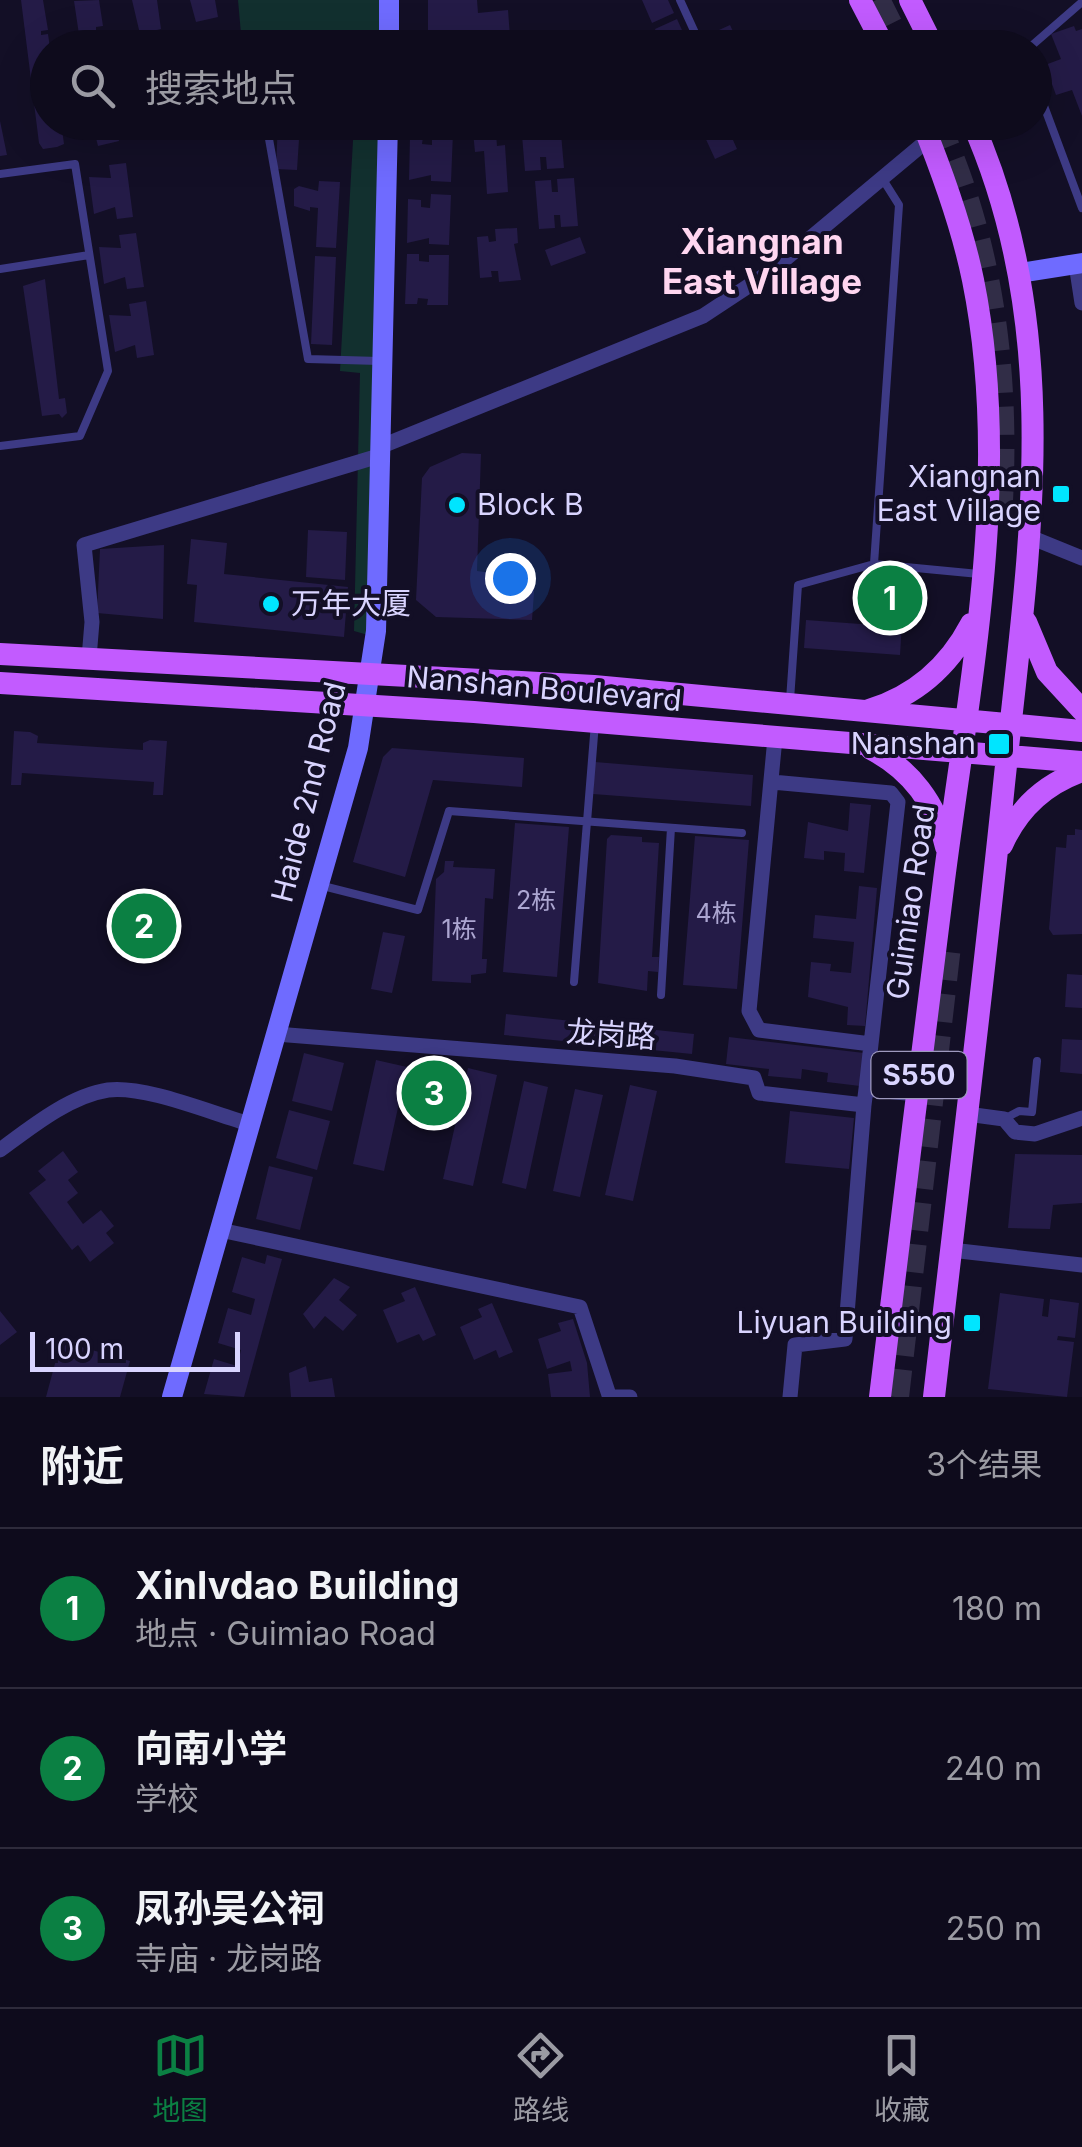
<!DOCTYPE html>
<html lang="zh">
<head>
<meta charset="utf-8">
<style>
	body { margin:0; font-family:Inter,"Noto Sans SC",sans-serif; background:#1c1929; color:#f1f3f6 }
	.scale { position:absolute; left:30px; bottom:25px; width:210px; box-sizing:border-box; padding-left:10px; border:5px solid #d9d4ff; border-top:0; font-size:28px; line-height:35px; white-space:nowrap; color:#d9d4ff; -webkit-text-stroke:8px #130f26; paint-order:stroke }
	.you { position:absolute; left:510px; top:578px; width:35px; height:35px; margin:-25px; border:8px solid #fff; border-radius:50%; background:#1a73e8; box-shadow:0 0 0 15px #1a73e833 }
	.badge { display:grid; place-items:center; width:65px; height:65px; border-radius:50%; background:#0b8043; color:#fff; font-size:32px; font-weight:700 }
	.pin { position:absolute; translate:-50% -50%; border:5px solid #fff; box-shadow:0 2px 10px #0006 }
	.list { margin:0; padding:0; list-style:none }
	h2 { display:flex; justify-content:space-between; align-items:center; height:130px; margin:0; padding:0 40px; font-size:42px }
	h2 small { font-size:32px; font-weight:400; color:#9b9ba3 }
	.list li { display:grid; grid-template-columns:65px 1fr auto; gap:30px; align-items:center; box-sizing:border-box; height:160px; padding:0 40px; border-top:2px solid #2e2b3b }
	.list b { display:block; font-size:38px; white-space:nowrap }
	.list p { margin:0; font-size:32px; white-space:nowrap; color:#9b9ba3 }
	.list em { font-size:32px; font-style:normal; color:#9b9ba3 }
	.icon { flex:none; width:55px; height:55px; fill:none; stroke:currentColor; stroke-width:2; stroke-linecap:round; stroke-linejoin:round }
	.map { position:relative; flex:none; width:1082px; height:1397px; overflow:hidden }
	.search { position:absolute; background:#0e0b1c; box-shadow:0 10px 40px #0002; left:30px; right:30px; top:30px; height:110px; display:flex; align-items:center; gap:25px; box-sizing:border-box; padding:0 35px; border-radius:55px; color:#9b9ba3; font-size:38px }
	.sheet { height:610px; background:#0e0b1c }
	nav { display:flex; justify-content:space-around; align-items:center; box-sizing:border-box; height:140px; border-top:2px solid #2e2b3b; background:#0e0b1c; font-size:28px; color:#9b9ba3 }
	nav a { display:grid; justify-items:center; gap:5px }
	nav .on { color:#0b8043 }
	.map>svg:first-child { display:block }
</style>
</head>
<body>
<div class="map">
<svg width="1082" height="1397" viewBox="0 0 1082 1397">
	<rect width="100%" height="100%" fill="#130f26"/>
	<path fill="#12302f" d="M 238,0 L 379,0 L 381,47 L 242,45 Z
		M 354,123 L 380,123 L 368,635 L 354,631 L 360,373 L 340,371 Z"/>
	<path fill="#241b47" d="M 21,0 L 43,0 L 48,30 L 41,31 L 41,35 L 48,34 L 50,48 L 48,122 L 61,122 L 64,144 L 57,147 L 43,149 L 39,143 Z
		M 99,0 L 103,26 L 96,27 L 96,32 L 103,31 L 106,48 L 81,48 L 74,1 Z
		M 132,0 L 157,0 L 161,29 L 140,34 Z
		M 190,0 L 215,0 L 218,17 L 196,22 Z
		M 428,0 L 477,0 L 478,13 L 508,10 L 510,37 L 428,44 Z
		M 642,0 L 668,0 L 674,13 L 652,23 Z
		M 677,19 L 690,48 L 663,48 L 655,29 Z
		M 730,25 L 741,48 L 714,48 L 708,35 Z
		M 1074,26 L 1076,31 L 1082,29 L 1082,116 L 1072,90 L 1056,95 L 1045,65 L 1061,59 L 1051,34 Z
		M 0,121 L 7,155 L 0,156 Z
		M 92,122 L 116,122 L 119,141 L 98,146 Z
		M 278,122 L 300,124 L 297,170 L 276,169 Z
		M 472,122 L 495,122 L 497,146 L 505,145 L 508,192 L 487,194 L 484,151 L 475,152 Z
		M 537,122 L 538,134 L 545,134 L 544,122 L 560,122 L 564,168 L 547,169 L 546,157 L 540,157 L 541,170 L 525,171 L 521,123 Z
		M 698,122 L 725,122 L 737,149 L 715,159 Z
		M 432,131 L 453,132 L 451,182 L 431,181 L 431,175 L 409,180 L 410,136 L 423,137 L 422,144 L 432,145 Z
		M 126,163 L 133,217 L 117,219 L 115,207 L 94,214 L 89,177 L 111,178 L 109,165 Z
		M 574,178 L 578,226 L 561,227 L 560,215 L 554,215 L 555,228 L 539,229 L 535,181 L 551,180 L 552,192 L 558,192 L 557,179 Z
		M 319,181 L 340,182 L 336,248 L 316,247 L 318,208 L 310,207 L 310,211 L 294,206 L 294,189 L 299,186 L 318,191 Z
		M 431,194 L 451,195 L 449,245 L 429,244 L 429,238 L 407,243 L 408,199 L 421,200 L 421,207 L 430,208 Z
		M 517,228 L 518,243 L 514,244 L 521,280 L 499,282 L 498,271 L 491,271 L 492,277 L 480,278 L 477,237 L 488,236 L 489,242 L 496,241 L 495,229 Z
		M 136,233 L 144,287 L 127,289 L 125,277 L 104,284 L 99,247 L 121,248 L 119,235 Z
		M 580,237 L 586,253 L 551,266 L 545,250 Z
		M 407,254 L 419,254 L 419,261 L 429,262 L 429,255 L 449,255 L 448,305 L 427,305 L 428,299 L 418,298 L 417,304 L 405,304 Z
		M 315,256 L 336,257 L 332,345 L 311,344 Z
		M 45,279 L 59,399 L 65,398 L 67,413 L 62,418 L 59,414 L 42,416 L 23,286 Z
		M 146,301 L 154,355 L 137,358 L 135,345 L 115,352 L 109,315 L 131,316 L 129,304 Z
		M 462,453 L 481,454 L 477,571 L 535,579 L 532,620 L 436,617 L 416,600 L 422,478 L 430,467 Z
		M 308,530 L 347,532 L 345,580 L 306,577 Z
		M 191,539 L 227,543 L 224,574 L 348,587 L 344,637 L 194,622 L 197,585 L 187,584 Z
		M 164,545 L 163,619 L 97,613 L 100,549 Z
		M 878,573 L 905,575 L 900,655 L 804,648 L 806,620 L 874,625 Z
		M 14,731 L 30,732 L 38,736 L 37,743 L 143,750 L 143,743 L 150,740 L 167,741 L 163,795 L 153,795 L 154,782 L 22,773 L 21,785 L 11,785 Z
		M 392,748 L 524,758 L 522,787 L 433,780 L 405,877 L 353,862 L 383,757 Z
		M 595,762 L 753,775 L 751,806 L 593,794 Z
		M 850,803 L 871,805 L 864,873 L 844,871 L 845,853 L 824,851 L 824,860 L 804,858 L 808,822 L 848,831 Z
		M 515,823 L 569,827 L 557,977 L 503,972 Z
		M 1075,829 L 1082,830 L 1082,934 L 1053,935 L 1049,929 L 1056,847 L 1066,848 L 1067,835 L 1075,835 Z
		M 611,835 L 642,837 L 642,842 L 659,843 L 652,957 L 659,957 L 658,972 L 648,971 L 647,991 L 598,983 L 607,839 Z
		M 695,836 L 749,840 L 737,989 L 683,985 Z
		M 445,861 L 454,861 L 453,867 L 495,869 L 493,899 L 485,898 L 482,959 L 487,959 L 486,973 L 471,975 L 471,983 L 432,981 L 436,879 L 444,872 Z
		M 859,886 L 877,888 L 865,1026 L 847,1025 L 848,1007 L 808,997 L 811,962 L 831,964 L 830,971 L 851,973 L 854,942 L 813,938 L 815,915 L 856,919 Z
		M 383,932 L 405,936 L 392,993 L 371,989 Z
		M 1067,974 L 1082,975 L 1082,1008 L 1065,1007 Z
		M 506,1014 L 694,1034 L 692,1054 L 504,1035 Z
		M 729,1037 L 864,1053 L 860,1086 L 827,1082 L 828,1073 L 802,1069 L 801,1079 L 768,1076 L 769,1069 L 726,1064 Z
		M 1062,1039 L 1082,1040 L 1082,1074 L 1060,1072 Z
		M 304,1053 L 344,1063 L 332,1111 L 292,1101 Z
		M 376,1060 L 407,1067 L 384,1171 L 353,1164 Z
		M 426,1068 L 454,1076 L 441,1119 L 413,1111 Z
		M 468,1068 L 497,1075 L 473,1186 L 443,1179 Z
		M 524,1081 L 548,1087 L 526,1189 L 502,1183 Z
		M 630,1085 L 657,1091 L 633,1201 L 605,1195 Z
		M 575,1089 L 603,1095 L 580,1197 L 553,1191 Z
		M 289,1110 L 330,1121 L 317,1170 L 276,1158 Z
		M 790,1111 L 854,1118 L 849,1169 L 785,1163 Z
		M 63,1151 L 78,1172 L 68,1180 L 78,1193 L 67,1202 L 83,1224 L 101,1210 L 114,1226 L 106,1233 L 114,1243 L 90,1262 L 78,1245 L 72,1250 L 29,1193 L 46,1180 L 38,1171 Z
		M 1015,1154 L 1082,1155 L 1082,1203 L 1053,1205 L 1050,1229 L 1008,1228 Z
		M 269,1166 L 313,1177 L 300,1230 L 256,1219 Z
		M 267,1255 L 282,1259 L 244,1397 L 204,1394 L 214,1359 L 237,1366 L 241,1350 L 218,1343 L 228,1308 L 251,1315 L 255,1299 L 232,1292 L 242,1257 L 265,1264 Z
		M 334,1278 L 350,1287 L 339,1300 L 357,1315 L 343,1331 L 325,1316 L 314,1329 L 303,1314 Z
		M 415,1287 L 436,1335 L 423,1341 L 419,1334 L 397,1343 L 383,1310 L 405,1301 L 401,1293 Z
		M 1000,1293 L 1044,1299 L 1042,1316 L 1048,1317 L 1050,1299 L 1079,1303 L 1075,1338 L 1058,1336 L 1057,1340 L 1074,1342 L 1067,1397 L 988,1389 Z
		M 492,1303 L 513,1352 L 499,1358 L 496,1350 L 474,1360 L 460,1327 L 482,1317 L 478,1309 Z
		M 0,1311 L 17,1332 L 0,1345 Z
		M 573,1319 L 587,1363 L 590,1397 L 551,1397 L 548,1374 L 572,1371 L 570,1361 L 547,1369 L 538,1339 L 561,1331 L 558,1323 Z
		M 61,1341 L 130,1361 L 120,1397 L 46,1397 Z
		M 306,1366 L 309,1382 L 332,1378 L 335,1397 L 291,1397 L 289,1373 Z"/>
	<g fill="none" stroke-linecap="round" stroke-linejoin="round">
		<path stroke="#312d47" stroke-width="28" stroke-dasharray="28 14" stroke-linecap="butt" d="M 876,0 L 900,48
			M 935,122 C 994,251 1008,392 997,531
			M 895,1397 L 947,946"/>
		<path stroke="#3d3a85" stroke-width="8" d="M 680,0 L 702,48
			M 1029,48 L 1082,2
			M 1034,79 L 1082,208
			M 266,122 L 308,359 L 379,361
			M 737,122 L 741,133
			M 0,174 L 75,164 L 108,371 L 80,436 L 0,446
			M 0,269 L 89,255
			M 874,564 L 979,574
			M 790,700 L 798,585 L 874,564 L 899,205 L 882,178
			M 323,886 L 418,910 L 449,811 L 742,833
			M 574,982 L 595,723
			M 661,995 L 671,828
			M 1004,1119 L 1019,1111 L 1032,1112 L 1037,1061"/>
		<path stroke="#3d3a85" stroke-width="15" d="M 1076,264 L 1082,303
			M 382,446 L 703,316 L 771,271 L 929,139
			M 1030,537 L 1082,558
			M 89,658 L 92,622 L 84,545 L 382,455
			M 775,738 L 749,1011 L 759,1030 L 871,1044
			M 772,782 L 891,793 L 898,802 L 866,1089
			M 276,1034 L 675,1066 L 754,1078 L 759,1093 L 864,1105 L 866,1089 L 916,1094
			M 967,1114 L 1004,1119 L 1015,1132 L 1035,1134 L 1082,1118
			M 0,1150 C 30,1128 69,1096 108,1090 C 145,1085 213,1114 250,1124
			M 220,1230 L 580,1307 L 609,1395
			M 951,1250 L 1082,1265
			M 609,1397 L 630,1397
			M 790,1397 L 795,1345 L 845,1339 L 864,1105"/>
		<path stroke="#6f6bff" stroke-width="20" d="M 389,48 L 389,0
			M 1020,273 L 1082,263
			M 172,1397 L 358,748 L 376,631 L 388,122"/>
		<path stroke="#c25bff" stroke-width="22" d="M 860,0 L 885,48
			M 910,0 L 934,48
			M 1026,622 L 1047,672 L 1082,710
			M 0,654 L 594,686 L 1082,731
			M 0,683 L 474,712 L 1082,762
			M 869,710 C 915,696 949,666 971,624
			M 871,749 C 910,769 937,804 946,847
			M 1002,845 C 1018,809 1045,784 1082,771
			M 880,1397 C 901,1225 922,1052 944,880 C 969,684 1013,477 973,280 C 962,226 943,174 922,122
			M 934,1397 C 957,1196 982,996 1003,794 C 1026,568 1069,339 972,122"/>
	</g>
	<g fill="#00e5ff" stroke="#130f26" stroke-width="4">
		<rect x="1051" y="484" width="20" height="20" rx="5"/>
		<circle cx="457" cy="505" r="10"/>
		<circle cx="271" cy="604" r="10"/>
		<rect x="987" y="732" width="24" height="24" rx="5"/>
		<rect x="962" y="1313" width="20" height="20" rx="5"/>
	</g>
	<g text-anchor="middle" stroke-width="8" stroke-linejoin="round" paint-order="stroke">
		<g font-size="25" fill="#aca6d1">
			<text x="536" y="909">2栋</text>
			<text x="716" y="922">4栋</text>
			<text x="459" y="938">1栋</text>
		</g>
		<rect fill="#130f26" stroke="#9e99be" stroke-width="2.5" x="871.5" y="1052" width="95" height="46" rx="8"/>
		<g font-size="28" font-weight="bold" fill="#d9d4ff">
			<text x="919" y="1085">S550</text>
		</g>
		<g font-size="30" fill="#d9d4ff" stroke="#130f26" text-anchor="end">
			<text x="1041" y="487">Xiangnan<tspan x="1041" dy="34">East Village</tspan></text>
			<text x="477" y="515" text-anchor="start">Block B</text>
			<text x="291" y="614" text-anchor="start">万年大厦</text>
			<text x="976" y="754">Nanshan</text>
			<text x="952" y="1333">Liyuan Building</text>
		</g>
		<g font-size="30" fill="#d9d4ff" stroke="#130f26">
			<text transform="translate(544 689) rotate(5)" y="10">Nanshan Boulevard</text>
			<text transform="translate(309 792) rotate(-76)" y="10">Haide 2nd Road</text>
			<text transform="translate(911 902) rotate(-82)" y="10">Guimiao Road</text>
			<text transform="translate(611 1035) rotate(4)" y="10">龙岗路</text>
		</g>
		<g font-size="35" font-weight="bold" fill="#ffd6f0" stroke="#130f26">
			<text x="762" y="254">Xiangnan<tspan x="762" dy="40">East Village</tspan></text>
		</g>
	</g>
</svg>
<div class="scale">100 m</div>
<div class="you"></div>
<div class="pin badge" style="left:890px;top:598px">1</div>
<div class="pin badge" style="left:144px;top:926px">2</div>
<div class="pin badge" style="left:434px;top:1093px">3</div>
<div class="search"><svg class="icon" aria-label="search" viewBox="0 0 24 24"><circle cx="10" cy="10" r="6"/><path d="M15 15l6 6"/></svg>搜索地点</div>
</div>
<section class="sheet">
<h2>附近<small>3个结果</small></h2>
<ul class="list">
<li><span class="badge">1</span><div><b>Xinlvdao Building</b><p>地点 · Guimiao Road</p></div><em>180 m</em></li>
<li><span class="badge">2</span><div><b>向南小学</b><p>学校</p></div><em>240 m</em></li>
<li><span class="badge">3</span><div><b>凤孙吴公祠</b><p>寺庙 · 龙岗路</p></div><em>250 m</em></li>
</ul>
</section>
<nav>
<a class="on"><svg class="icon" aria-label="map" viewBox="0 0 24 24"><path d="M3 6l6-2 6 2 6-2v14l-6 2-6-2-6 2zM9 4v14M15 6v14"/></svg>地图</a>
<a><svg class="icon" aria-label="directions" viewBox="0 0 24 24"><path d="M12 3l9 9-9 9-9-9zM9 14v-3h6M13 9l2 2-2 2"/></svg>路线</a>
<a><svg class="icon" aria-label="saved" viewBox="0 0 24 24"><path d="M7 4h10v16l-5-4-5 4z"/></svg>收藏</a>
</nav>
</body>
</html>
